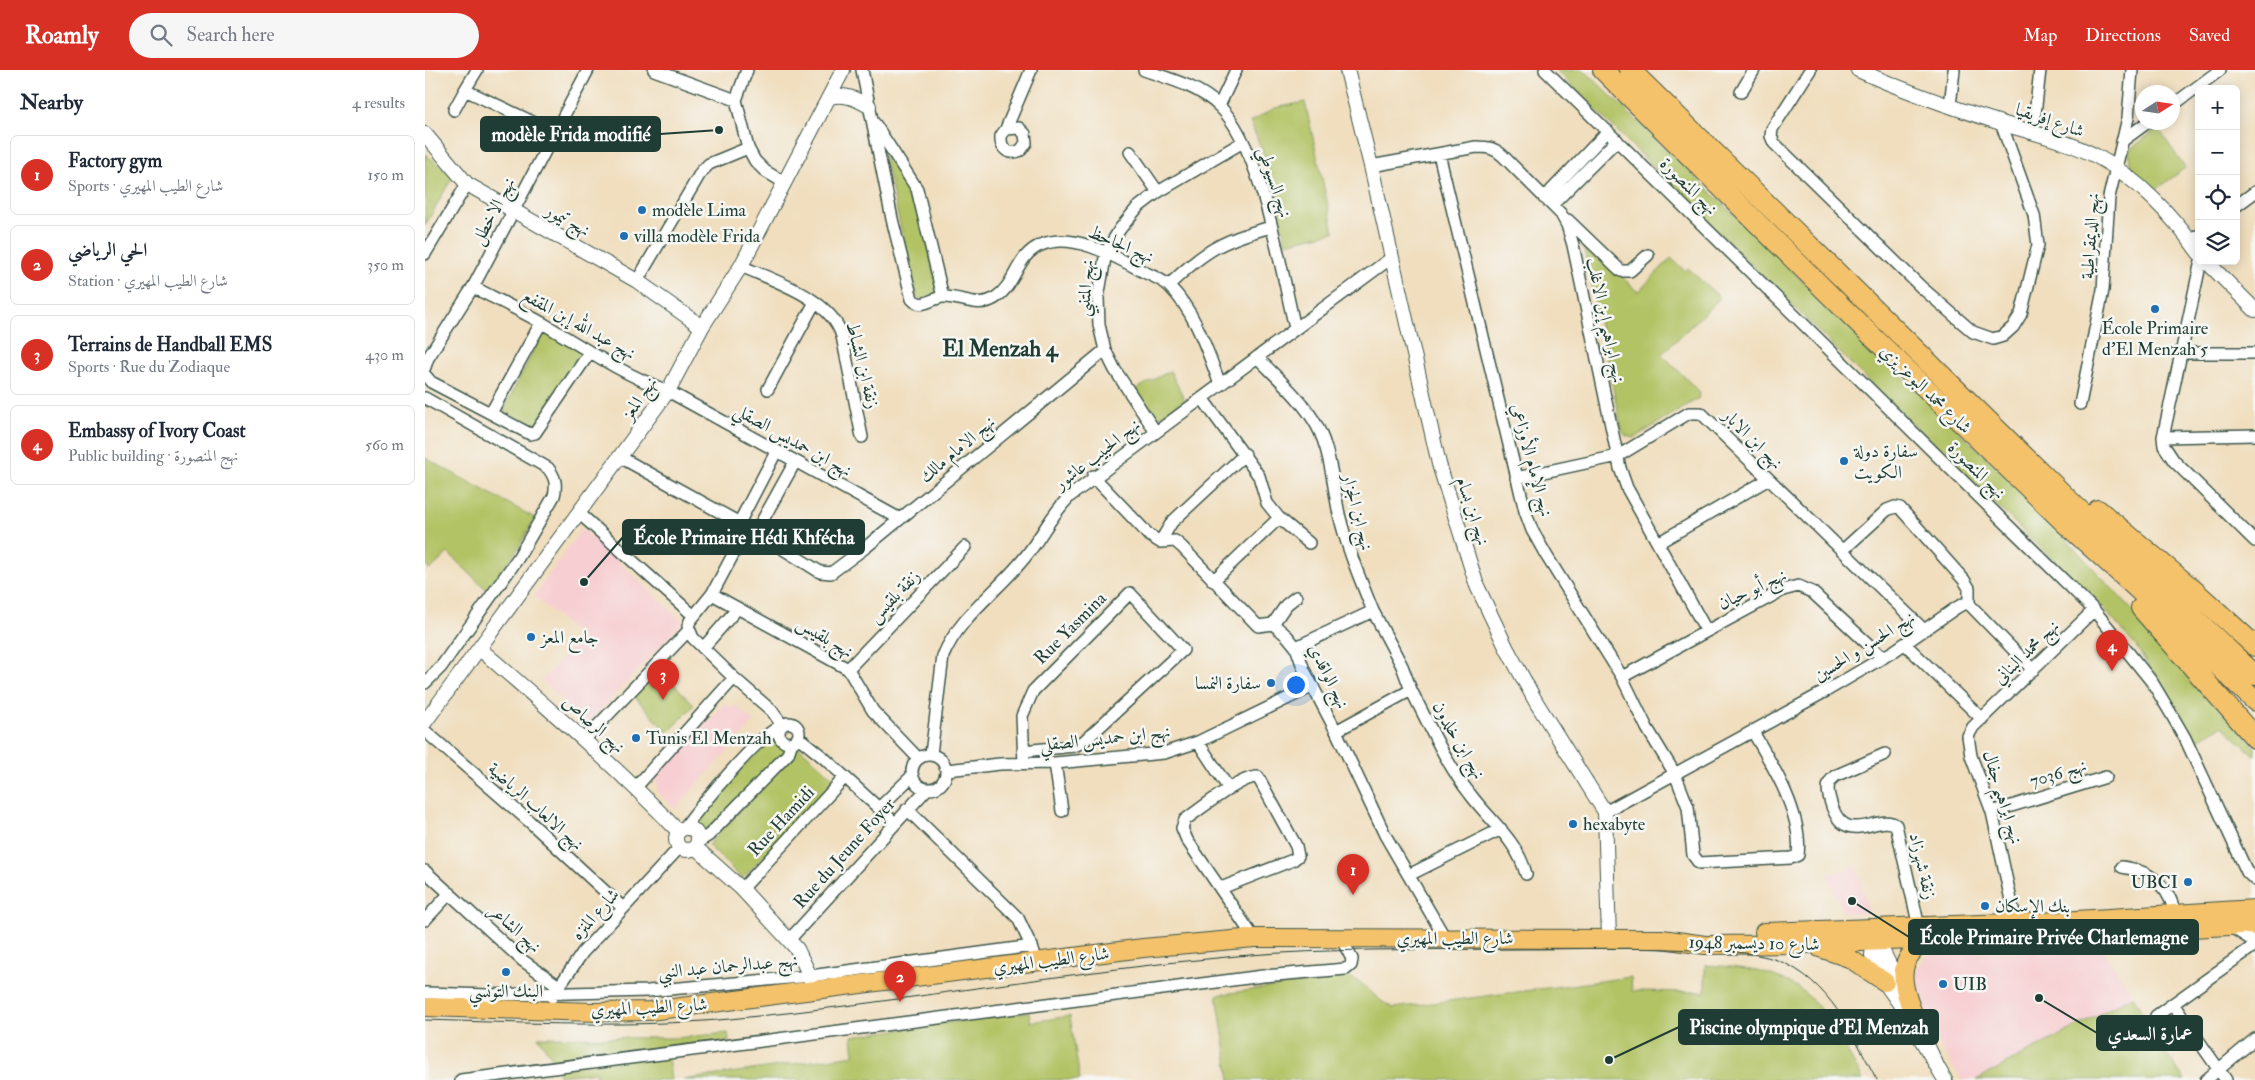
<!DOCTYPE html>
<html lang="en">
<head>
<meta charset="utf-8">
<style>
	body { margin:0; font-family:"IM FELL Double Pica",Amiri,serif; background:#f6f6f7; color:#1f2937 }
	.controls { position:absolute; right:15px; top:15px; display:grid; overflow:hidden; border-radius:8px; box-shadow:0 2px 12px #0003 }
	.controls button { width:45px; height:45px; display:grid; place-items:center; padding:0; border:0; border-bottom:1px solid #e0e1e3; background:#fff; color:#1f2937; font:25px sans-serif }
	.compass { position:absolute; left:1710px; top:15px; width:45px; height:45px; border-radius:50%; background:#fff; box-shadow:0 2px 12px #0003; rotate:78deg }
	.you { position:absolute; left:870px; top:614px; width:18px; height:18px; margin:-12px; border:4px solid #fff; border-radius:50%; background:#1a73e8; box-shadow:0 0 0 8px #1a73e833 }
	.badge { display:grid; place-items:center; width:32px; height:32px; border-radius:50%; background:#d93025; color:#fff; font-size:16px; font-weight:700 }
	.pin { position:absolute; translate:-50% -41px; filter:drop-shadow(0 1px 2px #0008) }
	.pin::after { content:''; position:absolute; top:26px; width:18px; height:15px; background:inherit; clip-path:polygon(0 0,100% 0,50% 100%) }
	.list { margin:0; padding:0; list-style:none }
	h2 { display:flex; justify-content:space-between; align-items:center; height:65px; margin:0; padding:0 20px; font-size:21px }
	h2 small { font-size:16px; font-weight:400; color:#747a83 }
	.list li { display:grid; grid-template-columns:32px 1fr auto; gap:15px; align-items:center; box-sizing:border-box; height:80px; margin:0 10px 10px; padding:0 10px; border:1px solid #e0e1e3; border-radius:8px }
	.list b { display:block; font-size:19px; white-space:nowrap }
	.list p { margin:0; font-size:16px; white-space:nowrap; color:#747a83 }
	.list em { font-size:16px; font-style:normal; color:#747a83 }
	.icon { flex:none; width:28px; height:28px; fill:none; stroke:currentColor; stroke-width:2; stroke-linecap:round; stroke-linejoin:round }
	.map { position:relative; flex:none; width:1830px; height:1010px; overflow:hidden }
	header { display:flex; align-items:center; gap:30px; box-sizing:border-box; height:70px; padding:0 25px; background:#d93025; color:#fff }
	header strong { font-size:24px }
	nav { display:flex; gap:28px; margin-inline-start:auto; font-size:18px }
	.search { width:350px; height:45px; background:#f6f6f7; display:flex; align-items:center; gap:12px; box-sizing:border-box; padding:0 18px; border-radius:28px; color:#747a83; font-size:19px }
	main { display:flex }
	aside { flex:1; background:#fff }
	.map>svg:first-child { display:block }
</style>
</head>
<body>
<header>
<strong>Roamly</strong>
<div class="search"><svg class="icon" aria-label="search" viewBox="0 0 24 24"><circle cx="10" cy="10" r="6"/><path d="M15 15l6 6"/></svg>Search here</div>
<nav><a>Map</a><a>Directions</a><a>Saved</a></nav>
</header>
<main>
<aside>
<h2>Nearby<small>4 results</small></h2>
<ul class="list">
<li><span class="badge">1</span><div><b>Factory gym</b><p>Sports · شارع الطيب المهيري</p></div><em>150 m</em></li>
<li><span class="badge">2</span><div><b>الحي الرياضي</b><p>Station · شارع الطيب المهيري</p></div><em>350 m</em></li>
<li><span class="badge">3</span><div><b>Terrains de Handball EMS</b><p>Sports · Rue du Zodiaque</p></div><em>430 m</em></li>
<li><span class="badge">4</span><div><b>Embassy of Ivory Coast</b><p>Public building · نهج المنصورة</p></div><em>560 m</em></li>
</ul>
</aside>
<div class="map">
<svg width="1830" height="1010" viewBox="0 0 1830 1010">
	<rect width="100%" height="100%" fill="#f6f6f2"/>
	<filter id="ink" filterUnits="userSpaceOnUse"><feTurbulence type="fractalNoise" baseFrequency=".02" numOctaves="2"/><feDisplacementMap in="SourceGraphic" scale="10" xChannelSelector="R" yChannelSelector="G"/><feConvolveMatrix kernelMatrix="1 2 1 2 8 2 1 2 1" color-interpolation-filters="sRGB"/></filter>
	<filter id="wash" filterUnits="userSpaceOnUse"><feTurbulence type="fractalNoise" baseFrequency=".0096" numOctaves="4" result="noise"/><feDisplacementMap in="SourceGraphic" scale="20" xChannelSelector="R" yChannelSelector="G"/><feGaussianBlur stdDeviation="1.12" result="paint"/><feColorMatrix in="noise" values="0 0 0 0 0 0 0 0 0 0 0 0 0 0 0 0 0 1.4 0 .05"/><feComposite in="paint" operator="in"/></filter>
	<g filter="url(#wash)">
		<rect width="100%" height="100%" fill="#f0debe"/>
		<path fill="#f7cfd2" d="M 157,458 L 258,552 L 164,652 L 156,645 L 152,649 L 142,639 L 143,636 L 117,610 L 157,568 L 109,526 Z
			M 301,633 L 306,639 L 310,635 L 329,652 L 250,739 L 232,722 L 233,714 L 228,708 Z
			M 1431,796 L 1445,844 L 1418,842 L 1403,805 Z
			M 1677,878 L 1708,926 L 1551,1010 L 1537,1010 L 1498,949 L 1489,916 L 1493,896 L 1505,884 Z"/>
		<path fill="#b2c365" stroke="#68804c" d="M 1131,0 L 1159,0 L 1594,419 L 1767,604 L 1830,677 L 1830,686 L 1797,656 L 1768,672 L 1759,654 L 1713,579 L 1678,538 L 1437,305 Z
			M 880,32 L 909,162 L 861,173 L 841,89 L 825,52 L 850,38 Z
			M 1733,58 L 1760,98 L 1731,120 L 1707,100 L 1704,80 Z
			M 454,64 L 490,119 L 512,218 L 509,227 L 497,230 L 492,227 Z
			M 0,84 L 28,106 L 0,156 Z
			M 1162,174 L 1213,222 L 1246,188 L 1260,201 L 1263,198 L 1295,228 L 1237,284 L 1275,323 L 1274,328 L 1209,368 L 1201,366 L 1197,361 L 1159,179 Z
			M 119,260 L 160,282 L 109,358 L 78,341 Z
			M 745,301 L 760,330 L 729,350 L 711,319 Z
			M 0,388 L 110,448 L 90,483 L 62,520 L 23,483 L 5,500 L 0,494 Z
			M 234,598 L 269,635 L 243,663 L 208,625 Z
			M 351,661 C 352,671 356,674 365,676 L 282,765 L 280,759 L 267,749 Z
			M 374,677 L 411,710 L 317,809 L 283,775 Z
			M 1280,895 C 1382,900 1392,927 1438,1010 L 805,1010 L 792,925 L 922,906 C 944,913 948,930 969,938 L 1206,907 L 1207,921 L 1280,922 Z
			M 1708,926 L 1736,976 L 1760,1010 L 1551,1010 Z
			M 604,942 L 606,952 L 645,946 L 655,1010 L 258,1010 L 429,985 L 427,966 Z
			M 303,963 L 304,971 L 242,980 L 246,1010 L 169,1010 L 172,1002 L 134,1006 L 131,994 L 113,967 L 251,968 Z"/>
	</g>
	<g filter="url(#ink)">
		<g fill="none" stroke-linecap="round" stroke-linejoin="round">
			<g stroke="#3e5549" stroke-width="14">
				<path id="minor" d="M 52,0 L 40,20 L 131,63
					M 229,0 L 311,30
					M 322,0 L 311,30 L 323,78 L 330,91 L 340,101 L 360,113
					M 437,0 L 467,149 L 487,229 C 497,240 506,228 518,227 C 535,226 553,239 570,228 C 591,215 591,185 616,175 C 648,161 691,187 719,202 C 727,206 739,210 745,217 C 771,243 782,281 795,314
					M 719,0 C 745,9 773,16 794,36 C 836,75 856,201 870,258
					M 1120,0 L 1669,540 L 1727,612 L 1745,642 L 1760,668 L 1822,802 L 1830,810
					M 1385,0 L 1347,59 L 1346,66 L 1349,73 L 1496,217 L 1548,262 L 1568,269 L 1578,266 L 1588,257 L 1596,244 L 1613,175 L 1609,145 L 1576,53
					M 1316,22 L 1329,0
					M 1748,35 L 1795,0
					M 794,36 L 811,0
					M 1525,36 L 1529,0
					M 29,40 L 40,20
					M 450,54 L 492,119 L 518,227
					M 581,59 L 594,58 L 600,64 L 601,73 L 596,80 C 584,86 575,79 576,66 L 581,59 L 606,0
					M 1608,62 L 1615,0
					M 1697,71 L 1723,52
					M 705,82 L 733,122
					M 1014,84 L 1100,441 L 1107,460 L 1121,485 L 1197,607 L 1222,658 L 1250,704 L 1263,737 L 1268,785 L 1274,793 L 1366,788 L 1373,785 C 1378,744 1348,696 1328,662
					M 946,96 L 1051,77 C 1063,77 1070,78 1078,86 L 1136,144 L 1142,155 L 1148,175 L 1195,398 L 1202,418 L 1281,560
					M 1119,128 L 1183,61
					M 1127,135 L 1192,70
					M 1811,136 L 1830,122
					M 1143,150 L 1196,201 L 1205,201 L 1223,185
					M 1765,171 L 1774,165
					M 0,184 L 42,114
					M 1776,191 L 1738,367 L 1739,376 L 1749,391 L 1830,471
					M 316,196 C 349,211 406,228 417,266 L 437,367
					M 212,211 L 276,102 L 284,94 L 323,78
					M 744,215 C 780,180 798,170 846,157
					M 48,217 C 71,229 96,241 119,254 C 159,278 199,305 243,321 L 475,449
					M 1756,283 L 1830,283
					M 832,287 C 852,308 878,330 892,356 C 906,382 908,416 914,444 C 922,478 935,509 948,541 L 871,577
					M 0,297 L 3,288 L 48,217 L 163,0
					M 0,305 L 6,312 L 105,364 L 110,363 L 165,282
					M 343,319 L 390,232
					M 0,328 L 123,398 C 130,407 132,414 129,426 L 93,488 L 16,597 L 0,613
					M 777,328 L 834,406 L 842,433 L 854,448 L 884,473
					M 1655,334 L 1678,220 L 1684,127 L 1703,48 L 1707,0
					M 66,343 L 116,253
					M 730,361 L 690,300 L 680,280 L 674,255 L 673,228 L 681,182 L 695,159 L 712,138 L 733,122 L 818,72
					M 1738,367 L 1830,365
					M 195,387 L 331,462 L 395,502 L 406,503 L 441,477 L 680,280
					M 668,406 L 724,465 L 735,472 L 750,471 L 757,477 L 833,556 L 848,554 L 862,566 L 871,577 L 879,600 L 911,661 L 960,765 L 1020,868
					M 1091,408 L 1193,386 L 1264,343 L 1276,343 L 1499,560
					M 154,443 L 269,546
					M 316,460 L 314,453 L 351,382
					M 325,464 L 331,462 L 370,392
					M 318,466 L 287,524 L 265,551 L 263,556 L 268,568 L 309,608 L 347,641 L 357,655
					M 735,472 L 747,452 L 820,384
					M 1233,473 L 1344,409
					M 788,511 L 854,448
					M 287,524 L 423,599 L 448,641 L 493,688
					M 1544,534 L 1608,600
					M 948,541 L 977,596 L 986,620
					M 848,554 L 861,535 L 871,527
					M 1480,574 L 1557,649
					M 278,578 L 312,539
					M 423,599 L 540,477
					M 1197,607 L 1358,520 L 1373,516 L 1387,522 L 1458,588
					M354 663a10 10 0 1 1 20 0a10 10 0 1 1-20 0Z
					M 0,661 L 105,752 L 198,838
					M 911,661 L 986,620 C 1004,654 1021,694 1045,724 C 1065,751 1092,770 1101,804
					M 373,667 L 399,688 L 470,753
					M 159,670 L 264,560
					M 773,672 L 804,719
					M 598,681 L 649,676 L 658,672 L 758,580 L 705,523 L 608,621 L 597,646 L 599,693
					M 506,684 L 518,586 C 536,543 577,519 604,482 C 619,462 627,444 645,426 L 966,188
					M 1460,684 L 1410,706 C 1403,712 1402,717 1404,726 C 1417,783 1452,742 1471,755 L 1494,857
					M487 702a17 17 0 1 1 34 0a17 17 0 1 1-34 0Z
					M 630,693 L 637,741
					M 522,700 L 575,694 L 630,693 L 739,683 L 773,672 L 888,616
					M 211,717 L 309,608
					M 454,738 L 487,706
					M 482,739 L 593,848 L 609,882
					M 1180,742 L 1401,621 L 1469,581 L 1531,538 L 1538,534 L 1544,534 L 1544,518 L 1539,510 L 1475,438 L 1470,437 L 1462,440 L 1418,480
					M 1567,742 L 1681,707
					M 259,758 C 274,738 335,663 355,657
					M 273,772 L 284,765 L 363,684 L 367,672
					M 1697,797 C 1728,801 1747,819 1751,850
					M 0,801 L 97,890 L 135,917
					M 984,805 L 1076,759
					M 796,818 L 868,790 L 873,786 L 871,776 L 833,707 C 816,706 775,739 760,750 L 757,758 L 762,770 L 829,868
					M 317,819 L 420,707
					M 0,850 L 25,823
					M 1805,856 L 1830,872
					M 1592,858 L 1567,742 L 1546,686 L 1543,666 L 1548,657 L 1669,540
					M 364,870 L 501,720
					M 0,923 L 63,925 L 223,921 L 385,906 L 607,876
					M 127,927 L 158,882 L 254,778
					M 1748,934 L 1801,1010
					M 1731,946 L 1830,875
					M 36,1010 L 838,906 L 921,899 L 926,895 L 927,889 L 916,868
					M 1781,1010 L 1830,969"/>
			</g>
			<g stroke="#3e5549" stroke-width="16">
				<path id="tertiary" d="M 922,0 L 946,96 L 1014,394 L 1052,516 L 1081,577 L 1111,632 L 1180,742 L 1184,869
					M 1433,0 C 1479,21 1528,38 1576,53 C 1608,63 1643,71 1673,87 C 1712,108 1748,146 1774,183
					M 405,27 C 420,23 431,29 444,36
					M 0,64 L 42,114 L 212,211 L 277,257
					M 1781,191 L 1830,240
					M 55,579 C 123,638 191,696 253,761
					M 0,652 L 243,321 L 277,257 L 316,196 L 418,0
					M251 769a11 11 0 1 1 22 0a11 11 0 1 1-22 0Z
					M 270,777 L 317,819 L 372,879 L 385,906 L 388,921
					M 1477,920 L 1453,872 L 1448,878 L 1447,885 L 1453,903 L 1479,940 L 1520,1010
					M 1489,947 L 1512,996"/>
			</g>
			<g stroke="#3e5549" stroke-width="20">
				<path id="primary" d="M 1339,862 L 1635,851 L 1830,839
					M 1395,878 L 1424,888 L 1460,912
					M 0,937 L 170,942 L 225,941 L 718,878 L 829,868 L 1237,869 L 1280,875 L 1385,874 L 1667,863 L 1805,856 L 1830,853
					M 1493,956 C 1486,937 1472,910 1482,890 C 1486,883 1492,877 1497,871"/>
			</g>
			<g stroke="#3e5549" stroke-width="22">
				<path id="motorway" d="M 1178,0 L 1416,236 L 1640,453 L 1727,532 L 1830,631
					M 1205,0 L 1649,435 L 1830,605
					M 1673,440 L 1765,517 L 1830,576
					M 1716,538 L 1830,668
					M 1822,854 L 1830,855"/>
			</g>
			<use href="#minor" stroke="#fff" stroke-width="11"/>
			<use href="#tertiary" stroke="#fff" stroke-width="14"/>
			<use href="#primary" stroke="#f4c26a" stroke-width="18"/>
			<use href="#motorway" stroke="#f4c26a" stroke-width="20"/>
			<path stroke="#1f3d34" stroke-width="1" d="M 0,950 C 102,953 203,958 305,949 C 474,933 642,901 812,886 C 906,878 1000,880 1094,879 C 1152,879 1211,877 1269,880 C 1297,881 1326,881 1352,890 C 1405,910 1427,964 1452,1010"/>
		</g>
	</g>
	<g fill="#1f6fb2" stroke="#f6f6f2" stroke-width="2">
		<circle cx="217" cy="140" r="5"/>
		<circle cx="199" cy="166" r="5"/>
		<circle cx="1730" cy="239" r="5"/>
		<circle cx="1419" cy="391" r="5"/>
		<circle cx="106" cy="567" r="5"/>
		<circle cx="846" cy="613" r="5"/>
		<circle cx="211" cy="668" r="5"/>
		<circle cx="1148" cy="754" r="5"/>
		<circle cx="1763" cy="812" r="5"/>
		<circle cx="1560" cy="836" r="5"/>
		<circle cx="81" cy="902" r="5"/>
		<circle cx="1518" cy="914" r="5"/>
	</g>
	<g text-anchor="middle" stroke-width="5" stroke-linejoin="round" paint-order="stroke">
		<g font-size="18" fill="#1f3d34" stroke="#f6f6f2">
			<text transform="translate(1625 50) rotate(19)" y="6">شارع إفريقيا</text>
			<text transform="translate(850 112) rotate(72)" y="6">نهج السيوطي</text>
			<text transform="translate(1264 116) rotate(45)" y="6">نهج المنصورة</text>
			<text transform="translate(68 141) rotate(-62)" y="6">نهج الاخطل</text>
			<text transform="translate(143 150) rotate(29)" y="6">نهج تيمور</text>
			<text transform="translate(1665 166) rotate(-86)" y="6">نهج الديمقراطية</text>
			<text transform="translate(696 174) rotate(23)" y="6">نهج الجاحظ</text>
			<text transform="translate(660 218) rotate(-85)" y="6">نهج المتنبي</text>
			<text transform="translate(1181 250) rotate(78)" y="6">نهج ابراهيم إبن الاغلب</text>
			<text transform="translate(154 254) rotate(29)" y="6">نهج عبد الله إبن المقفع</text>
			<text transform="translate(438 295) rotate(76)" y="6">زنقة ابن الشباط</text>
			<text transform="translate(1501 319) rotate(44)" y="6">شارع محمد البوعزيزي</text>
			<text transform="translate(214 328) rotate(-55)" y="6">نهج المعز</text>
			<text transform="translate(1328 369) rotate(45)" y="6">نهج ابن الابار</text>
			<text transform="translate(368 370) rotate(29)" y="6">نهج ابن حمديس الصقلي</text>
			<text transform="translate(532 379) rotate(-40)" y="6">نهج الامام مالك</text>
			<text transform="translate(672 384) rotate(-38)" y="6">نهج الحبيب عاشور</text>
			<text transform="translate(1107 390) rotate(75)" y="6">نهج الإمام الأوزاعي</text>
			<text transform="translate(1552 400) rotate(45)" y="6">نهج المنصورة</text>
			<text transform="translate(1048 441) rotate(72)" y="6">نهج ابن بسام</text>
			<text transform="translate(933 442) rotate(76)" y="6">نهج ابن الجزار</text>
			<text transform="translate(1327 519) rotate(-25)" y="6">نهج أبو حيان</text>
			<text transform="translate(469 526) rotate(-46)" y="6">زنقة بلقيس</text>
			<text transform="translate(645 558) rotate(-45)" y="6">Rue Yasmina</text>
			<text transform="translate(400 567) rotate(31)" y="6">نهج بلقيس</text>
			<text transform="translate(1439 576) rotate(-32)" y="6">نهج الحسن و الحسين</text>
			<text transform="translate(1601 582) rotate(-44)" y="6">نهج محمد البناني</text>
			<text transform="translate(904 606) rotate(64)" y="6">نهج الواقدي</text>
			<text transform="translate(169 654) rotate(42)" y="6">نهج الرصاص</text>
			<text transform="translate(680 668) rotate(-6)" y="6">نهج ابن حمديس الصقلي</text>
			<text transform="translate(1034 670) rotate(60)" y="6">نهج ابن خلدون</text>
			<text transform="translate(1633 703) rotate(-17)" y="6">نهج 7036</text>
			<text transform="translate(1578 727) rotate(73)" y="6">نهج ابراهيم جفال</text>
			<text transform="translate(111 736) rotate(42)" y="6">نهج الالعاب الرياضية</text>
			<text transform="translate(356 751) rotate(-47)" y="6">Rue Hamidi</text>
			<text transform="translate(419 783) rotate(-48)" y="6">Rue du Jeune Foyer</text>
			<text transform="translate(1498 796) rotate(77)" y="6">زنقة شهرزاد</text>
			<text transform="translate(170 844) rotate(-48)" y="6">شارع المنزه</text>
			<text transform="translate(90 858) rotate(42)" y="6">نهج الشاعر</text>
			<text x="1030" y="874">شارع الطيب المهيري</text>
			<text transform="translate(1329 873) rotate(1)" y="6">شارع 10 ديسمبر 1948</text>
			<text transform="translate(626 890) rotate(-7)" y="6">شارع الطيب المهيري</text>
			<text transform="translate(303 896) rotate(-5)" y="6">نهج عبدالرحمان عبد النبي</text>
			<text transform="translate(224 937) rotate(-3)" y="6">شارع الطيب المهيري</text>
		</g>
		<g font-size="18" fill="#1f3d34" stroke="#f6f6f2" text-anchor="start">
			<text x="227" y="146">modèle Lima</text>
			<text x="209" y="172">villa modèle Frida</text>
			<text x="1730" y="264" text-anchor="middle">École Primaire<tspan x="1730" dy="21">d'El Menzah 5</tspan></text>
			<text x="1429" y="387">سفارة دولة<tspan x="1429" dy="21">الكويت</tspan></text>
			<text x="116" y="573">جامع المعز</text>
			<text x="836" y="619" text-anchor="end">سفارة النمسا</text>
			<text x="221" y="674">Tunis El Menzah</text>
			<text x="1158" y="760">hexabyte</text>
			<text x="1753" y="818" text-anchor="end">UBCI</text>
			<text x="1570" y="842">بنك الإسكان</text>
			<text x="1528" y="920">UIB</text>
			<text x="81" y="927" text-anchor="middle">البنك التونسي</text>
		</g>
		<g font-size="22" font-weight="bold" fill="#1f3d34" stroke="#f6f6f2">
			<text x="575" y="286">El Menzah 4</text>
		</g>
	</g>
	<path fill="none" stroke="#1f3d34" stroke-width="2" d="M294 60L235 64M159 512L198 467M1427 831L1484 867M1184 990L1254 957M1614 928L1672 963"/>
	<g fill="#1f3d34" stroke="#f6f6f2" stroke-width="2">
		<circle cx="294" cy="60" r="5"/>
		<circle cx="159" cy="512" r="5"/>
		<circle cx="1427" cy="831" r="5"/>
		<circle cx="1184" cy="990" r="5"/>
		<circle cx="1614" cy="928" r="5"/>
	</g>
	<g fill="#1f3d34" stroke="#1f3d34" stroke-width="2">
		<rect x="56" y="47" width="179" height="34" rx="5"/>
		<rect x="198" y="450" width="241" height="34" rx="5"/>
		<rect x="1484" y="850" width="289" height="34" rx="5"/>
		<rect x="1254" y="940" width="259" height="34" rx="5"/>
		<rect x="1672" y="946" width="105" height="34" rx="5"/>
	</g>
	<g font-size="19" text-anchor="middle" font-weight="bold" fill="#fff">
		<text x="146" y="71">modèle Frida modifié</text>
		<text x="319" y="474">École Primaire Hédi Khfécha</text>
		<text x="1629" y="874">École Primaire Privée Charlemagne</text>
		<text x="1384" y="964">Piscine olympique d'El Menzah</text>
		<text x="1725" y="970">عمارة السعدي</text>
	</g>
</svg>
<div class="controls">
<button>+</button>
<button>−</button>
<button><svg class="icon" aria-label="locate" viewBox="0 0 24 24"><circle cx="12" cy="12" r="6"/><path d="M12 2v4M12 18v4M2 12h4M18 12h4"/></svg></button>
<button><svg class="icon" aria-label="layers" viewBox="0 0 24 24"><path d="M12 4l9 5-9 5-9-5zM3 14l9 5 9-5"/></svg></button>
</div>
<svg class="compass" viewBox="-18 -18 36 36"><path d="M0-13l5 13h-10z" fill="#e53935"/><path d="M0 13l5-13h-10z" fill="#747a83"/></svg>
<div class="you"></div>
<div class="pin badge" style="left:928px;top:825px">1</div>
<div class="pin badge" style="left:475px;top:932px">2</div>
<div class="pin badge" style="left:238px;top:630px">3</div>
<div class="pin badge" style="left:1687px;top:601px">4</div>
</div>
</main>
</body>
</html>
